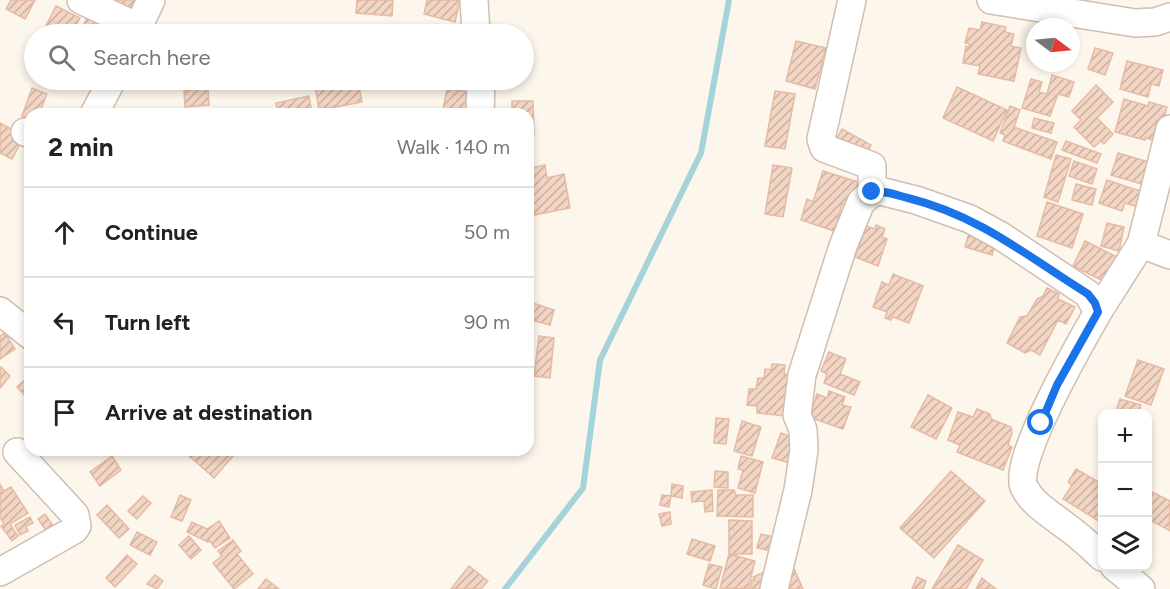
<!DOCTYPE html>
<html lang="en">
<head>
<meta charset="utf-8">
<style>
	body { margin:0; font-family:Figtree,sans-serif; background:#f2f2f2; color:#222 }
	.controls { position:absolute; right:18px; bottom:18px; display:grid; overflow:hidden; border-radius:12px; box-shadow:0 3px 9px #0003 }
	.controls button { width:54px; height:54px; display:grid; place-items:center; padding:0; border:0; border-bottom:2px solid #e0e0e0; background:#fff; color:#222; font:30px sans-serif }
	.compass { position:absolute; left:1026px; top:18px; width:54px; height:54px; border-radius:50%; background:#fff; box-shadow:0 3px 9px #0003; rotate:106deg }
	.stop { position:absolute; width:18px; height:18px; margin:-14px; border:4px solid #1a73e8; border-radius:50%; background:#fff }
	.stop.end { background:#1a73e8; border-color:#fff; box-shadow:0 2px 6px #0008 }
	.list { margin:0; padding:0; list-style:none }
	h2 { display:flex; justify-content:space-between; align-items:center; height:78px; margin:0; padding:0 24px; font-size:26px }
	h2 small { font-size:20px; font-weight:400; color:#767676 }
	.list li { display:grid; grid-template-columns:39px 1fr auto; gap:18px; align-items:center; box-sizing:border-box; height:90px; padding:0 24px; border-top:2px solid #e0e0e0 }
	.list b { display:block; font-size:22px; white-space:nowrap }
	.list em { font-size:20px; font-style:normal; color:#767676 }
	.icon { flex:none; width:33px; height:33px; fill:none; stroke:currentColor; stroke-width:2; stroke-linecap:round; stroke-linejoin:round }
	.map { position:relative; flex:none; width:1170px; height:589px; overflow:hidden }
	.search { position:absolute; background:#fff; box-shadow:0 3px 9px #0003; left:24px; top:24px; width:510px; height:66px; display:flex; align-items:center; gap:15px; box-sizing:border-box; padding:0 21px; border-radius:33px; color:#767676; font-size:22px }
	.panel { position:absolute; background:#fff; box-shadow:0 3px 9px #0003; left:24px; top:108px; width:510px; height:348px; border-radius:18px }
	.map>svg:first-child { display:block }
</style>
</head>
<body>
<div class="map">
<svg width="1170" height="589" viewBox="0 0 1170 589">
	<defs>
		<pattern id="building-hatch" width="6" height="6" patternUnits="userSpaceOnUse" patternTransform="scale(1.5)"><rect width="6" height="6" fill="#f3d5c3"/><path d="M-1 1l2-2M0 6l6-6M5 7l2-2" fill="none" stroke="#cab0a1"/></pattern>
	</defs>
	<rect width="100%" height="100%" fill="#fdf6ec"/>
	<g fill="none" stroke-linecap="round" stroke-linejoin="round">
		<path stroke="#a5d3da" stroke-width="6" d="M 505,589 L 583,488 L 600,360 L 701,153 L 729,0"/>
	</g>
	<path fill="url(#building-hatch)" stroke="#e6bba3" stroke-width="1.5" d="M 11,0 L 35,0 L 25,19 L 6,9 Z
		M 94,0 L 144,0 L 136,19 Z
		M 357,0 L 393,0 L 392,16 L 356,13 Z
		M 427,0 L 460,0 L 455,22 L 424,14 Z
		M 56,6 L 80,18 L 71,34 L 42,34 Z
		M 87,18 L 120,34 L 79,34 Z
		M 982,22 L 1006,27 L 1005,32 L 1014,34 L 1011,46 L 1021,48 L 1014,81 L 978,74 L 980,66 L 963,63 L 966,46 L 969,47 L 970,44 L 965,43 L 969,28 L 980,30 Z
		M 796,41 L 826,48 L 815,89 L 786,81 Z
		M 1095,48 L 1113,53 L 1105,75 L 1088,69 Z
		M 1127,61 L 1163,70 L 1159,86 L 1151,84 L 1148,97 L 1120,89 Z
		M 1052,75 L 1074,82 L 1069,97 L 1058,94 L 1050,116 L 1022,108 L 1031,79 L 1042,82 L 1039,92 L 1047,94 Z
		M 314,80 L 358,80 L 362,102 L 319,110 Z
		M 1096,85 L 1113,102 L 1097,118 L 1113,134 L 1104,144 L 1101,141 L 1094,147 L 1074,127 L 1081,120 L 1072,111 Z
		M 957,87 L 1007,110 L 993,141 L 943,118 Z
		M 32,88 L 47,94 L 39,114 L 30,114 L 30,120 L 22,116 Z
		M 447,88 L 474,93 L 468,114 L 443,110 Z
		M 208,89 L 209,105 L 185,107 L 184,90 Z
		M 775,91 L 795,94 L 785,149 L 765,146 Z
		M 309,96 L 312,114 L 278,114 L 276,103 Z
		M 1124,99 L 1148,106 L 1149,102 L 1167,107 L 1157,141 L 1146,138 L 1145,140 L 1115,132 Z
		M 512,101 L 533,101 L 534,135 L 528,135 L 528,114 L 512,114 Z
		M 1010,106 L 1020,110 L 1014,127 L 1057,142 L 1051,159 L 1003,141 L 1005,135 L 1000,133 Z
		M 1034,118 L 1054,123 L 1051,133 L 1032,128 Z
		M 0,123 L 24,136 L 12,159 L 0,153 Z
		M 842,129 L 871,145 L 864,158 L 835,142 Z
		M 1066,141 L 1101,154 L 1097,163 L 1062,150 Z
		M 1118,153 L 1159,165 L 1152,187 L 1111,175 Z
		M 1056,155 L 1071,159 L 1058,202 L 1044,197 Z
		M 1074,161 L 1097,169 L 1092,184 L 1069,176 Z
		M 545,165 L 547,178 L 564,174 L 570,208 L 529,216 L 528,169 Z
		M 773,165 L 792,168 L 783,217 L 765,214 Z
		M 823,171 L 858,182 L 850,206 L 842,204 L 838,219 L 844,221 L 840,233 L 801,220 L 807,199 L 813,202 Z
		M 1107,180 L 1143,192 L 1138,207 L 1125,203 L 1122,211 L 1099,203 Z
		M 1076,184 L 1096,189 L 1092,205 L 1072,200 Z
		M 1047,202 L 1083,214 L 1072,248 L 1037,236 Z
		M 1107,223 L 1124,227 L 1119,251 L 1101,246 Z
		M 876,225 L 885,229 L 882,237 L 887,239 L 878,266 L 855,257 L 866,226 L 875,229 Z
		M 970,230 L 997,237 L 992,255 L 965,247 Z
		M 1085,241 L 1121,259 L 1109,284 L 1073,266 Z
		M 893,274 L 923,286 L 909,323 L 893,317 L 891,320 L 885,318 L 887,312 L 873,307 L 882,282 L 889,285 Z
		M 1047,288 L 1059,294 L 1058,299 L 1075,307 L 1066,324 L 1058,320 L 1040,355 L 1031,350 L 1025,353 L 1007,343 L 1020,317 L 1027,316 L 1037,299 L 1043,296 Z
		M 533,303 L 554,310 L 550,325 L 528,319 Z
		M 5,333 L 15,349 L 0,359 L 0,336 Z
		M 539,336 L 554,338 L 550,378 L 534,376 Z
		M 829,352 L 846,359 L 840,374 L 860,382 L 854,395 L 824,383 L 827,374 L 821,371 Z
		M 1138,360 L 1164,369 L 1151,405 L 1125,396 Z
		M 772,364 L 785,365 L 784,374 L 789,375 L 785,416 L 757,413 L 757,406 L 747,405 L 749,389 L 756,389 L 758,378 L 764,378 L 765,369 L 771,370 Z
		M 1,367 L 10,376 L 0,388 L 0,368 Z
		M 28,377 L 30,379 L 30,401 L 17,387 Z
		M 829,391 L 845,397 L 842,405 L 851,407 L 843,429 L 809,417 L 817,394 L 827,398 Z
		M 928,395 L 952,408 L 936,439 L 911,427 Z
		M 1120,399 L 1141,405 L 1138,414 L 1115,414 Z
		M 977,409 L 990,414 L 991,419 L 1011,427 L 1012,433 L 1008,445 L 1012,447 L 1003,470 L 957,452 L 960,445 L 948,440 L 958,412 L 973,417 Z
		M 716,418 L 729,419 L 726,444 L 714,443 Z
		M 742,421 L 761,427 L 752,456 L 734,451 Z
		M 781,433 L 799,440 L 790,463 L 772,458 Z
		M 191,450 L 227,450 L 233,456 L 214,478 L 187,454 Z
		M 112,456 L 121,470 L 100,486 L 90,472 Z
		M 741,456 L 763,462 L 755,493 L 738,488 L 743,470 L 738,469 Z
		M 1076,469 L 1102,484 L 1102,523 L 1063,499 L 1072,485 L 1068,482 Z
		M 715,471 L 728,472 L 728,488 L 714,487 Z
		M 951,471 L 985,501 L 934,558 L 900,528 Z
		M 0,484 L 4,491 L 11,487 L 28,513 L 10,524 L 18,536 L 12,541 L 1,526 L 4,524 L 0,517 Z
		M 672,484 L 683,486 L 682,498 L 671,496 Z
		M 712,490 L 713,511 L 705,512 L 704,501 L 692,502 L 691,492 Z
		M 718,490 L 734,490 L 736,495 L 753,495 L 753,517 L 717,516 Z
		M 1148,490 L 1170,501 L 1170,531 L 1148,519 Z
		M 180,495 L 191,500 L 182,521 L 171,517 Z
		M 662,495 L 671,496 L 669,507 L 660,505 Z
		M 143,496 L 151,503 L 137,519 L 128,511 Z
		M 107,505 L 129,529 L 119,538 L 97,515 Z
		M 670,512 L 671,524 L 662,526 L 659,514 Z
		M 45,514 L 56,530 L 49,535 L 38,519 Z
		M 30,517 L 33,523 L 26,526 L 28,531 L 20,535 L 15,525 Z
		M 729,520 L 752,521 L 752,554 L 729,554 Z
		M 219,521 L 230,538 L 215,548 L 209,540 L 208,542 L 187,532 L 192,522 L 207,529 Z
		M 137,532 L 157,542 L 150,555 L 130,545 Z
		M 761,534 L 779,538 L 776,552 L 757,548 Z
		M 189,536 L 201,550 L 191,559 L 179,545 Z
		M 692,539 L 715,546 L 710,561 L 687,554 Z
		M 233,540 L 241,551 L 237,554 L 253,574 L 234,589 L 213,563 L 222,556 L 218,551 Z
		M 958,545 L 983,560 L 966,589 L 932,589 Z
		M 729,554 L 755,561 L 748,589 L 720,588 Z
		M 127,555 L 137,564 L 115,587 L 106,578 Z
		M 788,555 L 803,589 L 782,589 Z
		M 709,564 L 722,567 L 716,589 L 703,585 Z
		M 469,566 L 488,581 L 481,589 L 451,589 Z
		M 769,570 L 776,589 L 750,589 L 752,580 L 755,581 L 753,577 Z
		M 155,575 L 163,581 L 157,589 L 147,584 Z
		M 917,577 L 926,581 L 923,589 L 912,589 Z
		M 982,578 L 996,589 L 976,589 Z
		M 266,579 L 279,589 L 258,589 Z"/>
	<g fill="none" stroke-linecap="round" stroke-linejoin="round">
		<g stroke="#d1beb0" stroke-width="30">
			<path id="minor" d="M 81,0 L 138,27
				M 474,0 L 476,34
				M 852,0 L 821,139 L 824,148 L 872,166 L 872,193
				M 991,0 L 1135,23 L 1155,22 L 1170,17
				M 135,34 L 151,0
				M 94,114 L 112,80
				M 480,114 L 481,80
				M 25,132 L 30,134
				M 1141,244 L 1170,255
				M 0,311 L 30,335
				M 1098,312 L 1141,244 L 1170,129
				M 1114,566 L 1141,589
				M 0,572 L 74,530 L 77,526 L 75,515 L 17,452
				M 774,589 L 798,490 L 804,450 L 803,430 L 797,415 L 802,375 L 843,246 L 861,202 L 872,193 L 880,191 L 916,200 L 970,219 L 1001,236 L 1088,294 L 1098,312 C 1082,340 1012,461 1024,487 C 1033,505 1052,515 1067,527 C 1080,536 1091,547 1102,557"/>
		</g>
		<use href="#minor" stroke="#fff" stroke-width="27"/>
	</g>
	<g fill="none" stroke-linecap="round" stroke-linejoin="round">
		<path stroke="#1a73e8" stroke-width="8" d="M 872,192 C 884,190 896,195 908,198 C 980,216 1027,256 1088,294 L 1095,303 L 1098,312 L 1057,385 L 1041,423"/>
	</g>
</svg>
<div class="controls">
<button>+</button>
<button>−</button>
<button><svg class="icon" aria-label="layers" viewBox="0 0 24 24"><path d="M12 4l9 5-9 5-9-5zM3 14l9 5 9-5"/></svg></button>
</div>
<svg class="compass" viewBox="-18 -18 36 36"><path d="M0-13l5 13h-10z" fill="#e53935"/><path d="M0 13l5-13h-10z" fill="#767676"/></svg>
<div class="stop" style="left:1041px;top:423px"></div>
<div class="stop end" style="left:872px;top:192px"></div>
<div class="search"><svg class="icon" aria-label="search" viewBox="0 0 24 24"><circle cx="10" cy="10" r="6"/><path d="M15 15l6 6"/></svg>Search here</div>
<section class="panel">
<h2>2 min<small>Walk · 140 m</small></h2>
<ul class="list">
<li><svg class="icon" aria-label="ahead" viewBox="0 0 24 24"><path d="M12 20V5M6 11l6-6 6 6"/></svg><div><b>Continue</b></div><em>50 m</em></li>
<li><svg class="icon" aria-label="left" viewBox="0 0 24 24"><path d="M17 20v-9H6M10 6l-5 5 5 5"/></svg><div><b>Turn left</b></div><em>90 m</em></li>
<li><svg class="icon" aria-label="arrive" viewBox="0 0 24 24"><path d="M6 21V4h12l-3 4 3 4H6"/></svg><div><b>Arrive at destination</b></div></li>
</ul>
</section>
</div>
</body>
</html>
